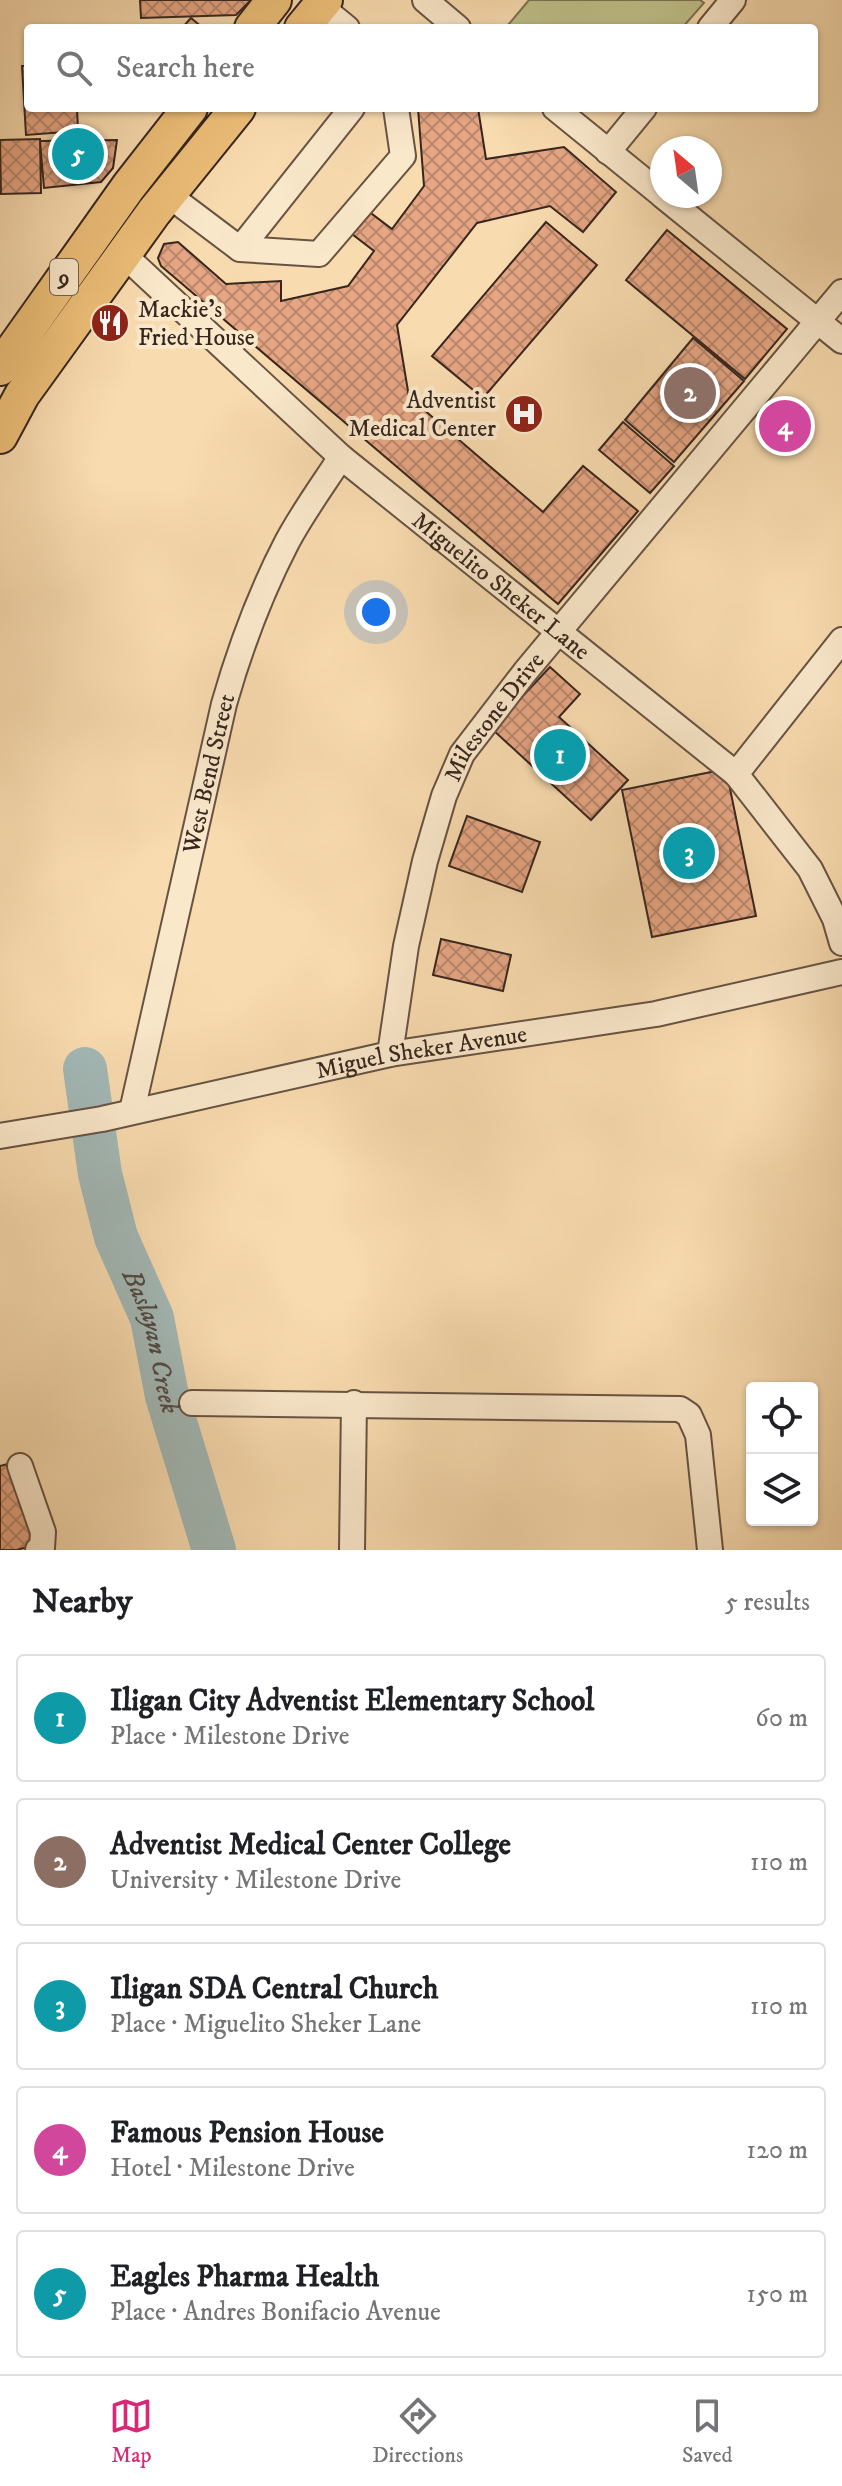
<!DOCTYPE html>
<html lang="en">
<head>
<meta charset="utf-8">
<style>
	body { margin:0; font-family:"IM FELL DW Pica",serif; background:#f6f6f6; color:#202124 }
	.controls { position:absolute; right:24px; bottom:24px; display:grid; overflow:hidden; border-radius:8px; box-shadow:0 2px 6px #0004 }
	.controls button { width:72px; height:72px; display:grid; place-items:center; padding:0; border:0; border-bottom:2px solid #e0e0e0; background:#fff; color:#202124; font:40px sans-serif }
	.compass { position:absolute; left:650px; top:136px; width:72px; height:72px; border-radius:50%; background:#fff; box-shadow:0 2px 6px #0004; rotate:331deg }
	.you { position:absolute; left:376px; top:612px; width:28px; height:28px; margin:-20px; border:6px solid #fff; border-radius:50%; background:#1a73e8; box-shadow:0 0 0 12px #1a73e833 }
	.badge { display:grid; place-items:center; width:52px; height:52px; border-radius:50%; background:#db2777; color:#fff; font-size:26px; font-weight:700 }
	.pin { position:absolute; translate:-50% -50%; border:4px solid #fff; box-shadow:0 2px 8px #0006 }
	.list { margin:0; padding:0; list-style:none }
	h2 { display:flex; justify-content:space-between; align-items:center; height:104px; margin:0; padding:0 32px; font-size:34px }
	h2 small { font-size:26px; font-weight:400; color:#757577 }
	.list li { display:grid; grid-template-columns:52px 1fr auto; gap:24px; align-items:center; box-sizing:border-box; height:128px; margin:0 16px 16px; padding:0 16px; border:2px solid #e0e0e0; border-radius:8px }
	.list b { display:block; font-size:30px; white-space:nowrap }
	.list p { margin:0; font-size:26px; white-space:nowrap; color:#757577 }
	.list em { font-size:26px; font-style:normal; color:#757577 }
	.icon { flex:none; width:44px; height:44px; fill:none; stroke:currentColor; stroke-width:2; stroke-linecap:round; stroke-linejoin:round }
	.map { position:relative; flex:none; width:842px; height:1550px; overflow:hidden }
	.search { position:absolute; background:#fff; box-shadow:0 2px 6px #0004; left:24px; right:24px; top:24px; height:88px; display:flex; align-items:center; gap:20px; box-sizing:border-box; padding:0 28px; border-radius:8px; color:#757577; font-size:30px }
	.sheet { height:824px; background:#fff }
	nav { display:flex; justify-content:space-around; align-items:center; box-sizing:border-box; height:112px; border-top:2px solid #e0e0e0; background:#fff; font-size:22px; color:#757577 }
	nav a { display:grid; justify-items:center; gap:4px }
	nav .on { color:#db2777 }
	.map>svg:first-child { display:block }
</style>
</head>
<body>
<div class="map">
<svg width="842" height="1550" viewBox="0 0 842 1550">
	<defs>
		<pattern id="building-cross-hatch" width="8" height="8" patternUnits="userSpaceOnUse" patternTransform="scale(2)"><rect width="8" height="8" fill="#e6a684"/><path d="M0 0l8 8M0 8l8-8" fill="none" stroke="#bb876b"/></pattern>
	</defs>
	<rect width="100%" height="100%" fill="#f8dbaf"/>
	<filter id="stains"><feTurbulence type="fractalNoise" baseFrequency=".0025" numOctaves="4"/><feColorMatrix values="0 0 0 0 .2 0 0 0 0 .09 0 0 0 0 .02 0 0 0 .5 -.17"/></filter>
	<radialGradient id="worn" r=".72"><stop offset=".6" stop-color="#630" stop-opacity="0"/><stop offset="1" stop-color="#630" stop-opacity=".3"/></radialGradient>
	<path fill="#bfc08a" stroke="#7b7354" stroke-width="2" d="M 529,0 L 700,0 L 704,3 L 682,28 L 511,28 L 508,25 Z"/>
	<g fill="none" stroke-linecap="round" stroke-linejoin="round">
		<path stroke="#a2b8b6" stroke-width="44" id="s1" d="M 85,1069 L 100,1174 L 116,1237 L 152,1318 L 167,1396 L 214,1550"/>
	</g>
	<path fill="url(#building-cross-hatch)" stroke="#37261f" stroke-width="2" d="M 140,0 L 251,0 L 236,15 L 141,18 Z
		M 191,18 L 203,28 L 182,28 Z
		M 22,66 L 28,66 L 28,108 L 77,108 L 78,131 L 26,135 Z
		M 418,108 L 478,108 L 486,159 L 564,147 L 616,192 L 583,232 L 550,206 L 477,223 L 397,325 L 409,397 L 543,512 L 583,466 L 638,511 L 558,604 L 161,266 L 158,258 L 164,244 L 178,242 L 226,284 L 281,281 L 281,301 L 348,286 L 374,251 L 352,234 L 368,211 L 392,229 L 424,186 Z
		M 40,139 L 41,193 L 1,194 L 0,140 Z
		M 117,140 L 113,168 L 101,182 L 44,188 L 40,141 Z
		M 546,222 L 597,265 L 483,398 L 432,356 Z
		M 667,230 L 787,329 L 745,379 L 626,280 Z
		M 693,338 L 744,381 L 674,462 L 625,420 Z
		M 623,422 L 674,466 L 650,493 L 599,450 Z
		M 550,667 L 580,694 L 559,717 L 628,780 L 591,820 L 492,729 Z
		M 726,769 L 756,916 L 652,937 L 622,790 Z
		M 467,816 L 540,842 L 522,892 L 449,866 Z
		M 441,939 L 511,955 L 503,991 L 433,975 Z
		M 15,1462 L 34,1545 L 17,1550 L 0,1550 L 0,1466 Z"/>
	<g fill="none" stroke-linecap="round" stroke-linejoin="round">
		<g stroke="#675343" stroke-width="28">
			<g id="minor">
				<path d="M 425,0 L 458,28"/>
				<path d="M 320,6 L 347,28"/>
				<path d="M 710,28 L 733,0"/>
				<path d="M 352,108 L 240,249 L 319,254 L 403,156 L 396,108"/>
				<path d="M 555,108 L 662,195"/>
				<path d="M 608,152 L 644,108"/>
				<path d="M 167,194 L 240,249"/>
				<path d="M 663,196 L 842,341"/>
				<path id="s2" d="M 124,255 L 341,457 L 736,774 L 810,869 L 835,919 L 842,943"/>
				<path d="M 736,774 L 842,640"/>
				<path id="s3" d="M 390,1054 L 406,946 L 425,861 L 444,796 L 462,754 L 525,672 L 842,292"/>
				<path id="s4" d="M 132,1111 L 224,704 C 240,648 260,594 287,542 C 303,512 323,485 341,457"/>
				<path id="s5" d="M 0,1136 L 102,1119 L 390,1054 L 656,1014 L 842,972"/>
				<path d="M 192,1403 L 680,1409 L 689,1415 L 698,1435 L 710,1550"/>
				<path d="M 20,1466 L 43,1532 L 42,1548 L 38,1550"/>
				<path d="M 352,1550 L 354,1403"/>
			</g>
		</g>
		<g stroke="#37261f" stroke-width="38">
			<path id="highway" d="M 252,28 L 274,0
				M 302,28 L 325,0
				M 0,368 L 129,186 L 190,108
				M 0,436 L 22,395 L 154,212 L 238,108"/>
		</g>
		<use href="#minor" stroke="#fae8cb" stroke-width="24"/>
		<use href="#highway" stroke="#ecbe78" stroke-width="34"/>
	</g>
	<defs>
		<g id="restaurant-disc" transform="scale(2)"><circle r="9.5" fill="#8f2418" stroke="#fae8cb"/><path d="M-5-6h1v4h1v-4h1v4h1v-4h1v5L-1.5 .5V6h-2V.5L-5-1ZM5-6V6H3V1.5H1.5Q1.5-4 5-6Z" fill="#fff"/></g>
		<g id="hospital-disc" transform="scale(2)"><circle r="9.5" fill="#8f2418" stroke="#fae8cb"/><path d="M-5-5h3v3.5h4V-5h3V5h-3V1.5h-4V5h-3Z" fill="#fff"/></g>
	</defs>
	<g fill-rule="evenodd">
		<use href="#restaurant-disc" x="110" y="323"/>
		<use href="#hospital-disc" x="524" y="414"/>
	</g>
	<g text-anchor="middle" stroke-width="8" stroke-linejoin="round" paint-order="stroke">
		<rect fill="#fae8cb" stroke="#726053" stroke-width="2" x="50" y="259" width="28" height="36" rx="6"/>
		<g font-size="22" font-weight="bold" fill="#37261f">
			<text x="64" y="285">9</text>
		</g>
		<g font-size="24" fill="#37261f" stroke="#fae8cb" text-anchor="start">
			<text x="138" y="317">Mackie's<tspan x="138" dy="28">Fried House</tspan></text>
			<text x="496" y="408" text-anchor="end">Adventist<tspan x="496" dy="28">Medical Center</tspan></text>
		</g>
		<g font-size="24" fill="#37261f" stroke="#fae8cb">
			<text dy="8" stroke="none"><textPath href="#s2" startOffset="502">Miguelito Sheker Lane</textPath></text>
			<text dy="8" stroke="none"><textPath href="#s3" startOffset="358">Milestone Drive</textPath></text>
			<text dy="8" stroke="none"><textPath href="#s4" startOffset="346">West Bend Street</textPath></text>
			<text dy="8" stroke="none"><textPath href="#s5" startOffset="430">Miguel Sheker Avenue</textPath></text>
		</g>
		<g font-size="26" font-style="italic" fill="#524a45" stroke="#fae8cb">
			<text dy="9" stroke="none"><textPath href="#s1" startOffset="282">Baslayan Creek</textPath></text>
		</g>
	</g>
	<rect width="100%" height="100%" filter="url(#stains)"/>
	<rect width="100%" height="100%" fill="url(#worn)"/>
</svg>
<div class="controls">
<button><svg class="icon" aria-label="locate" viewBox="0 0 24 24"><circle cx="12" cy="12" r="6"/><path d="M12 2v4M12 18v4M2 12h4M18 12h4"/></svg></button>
<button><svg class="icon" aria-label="layers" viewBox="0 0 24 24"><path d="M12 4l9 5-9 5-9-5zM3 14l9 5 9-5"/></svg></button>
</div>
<svg class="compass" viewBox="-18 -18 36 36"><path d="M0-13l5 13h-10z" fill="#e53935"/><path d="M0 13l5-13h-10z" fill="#757577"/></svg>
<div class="you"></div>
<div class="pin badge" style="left:560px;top:755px;background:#0f9aa8">1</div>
<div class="pin badge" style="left:690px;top:393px;background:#8d6e63">2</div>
<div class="pin badge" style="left:689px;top:853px;background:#0f9aa8">3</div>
<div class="pin badge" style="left:785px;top:426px;background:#d1479c">4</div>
<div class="pin badge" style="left:78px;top:154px;background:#0f9aa8">5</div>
<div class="search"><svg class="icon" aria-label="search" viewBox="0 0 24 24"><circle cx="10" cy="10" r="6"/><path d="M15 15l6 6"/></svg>Search here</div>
</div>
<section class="sheet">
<h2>Nearby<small>5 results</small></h2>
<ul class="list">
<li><span class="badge" style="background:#0f9aa8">1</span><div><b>Iligan City Adventist Elementary School</b><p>Place · Milestone Drive</p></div><em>60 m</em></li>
<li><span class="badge" style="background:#8d6e63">2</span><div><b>Adventist Medical Center College</b><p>University · Milestone Drive</p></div><em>110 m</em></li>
<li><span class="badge" style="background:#0f9aa8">3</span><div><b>Iligan SDA Central Church</b><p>Place · Miguelito Sheker Lane</p></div><em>110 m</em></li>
<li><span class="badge" style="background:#d1479c">4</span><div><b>Famous Pension House</b><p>Hotel · Milestone Drive</p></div><em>120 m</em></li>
<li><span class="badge" style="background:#0f9aa8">5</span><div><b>Eagles Pharma Health</b><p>Place · Andres Bonifacio Avenue</p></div><em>150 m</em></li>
</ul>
</section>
<nav>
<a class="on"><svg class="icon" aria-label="map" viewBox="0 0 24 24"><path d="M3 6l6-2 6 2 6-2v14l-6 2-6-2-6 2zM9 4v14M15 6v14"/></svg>Map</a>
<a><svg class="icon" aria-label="directions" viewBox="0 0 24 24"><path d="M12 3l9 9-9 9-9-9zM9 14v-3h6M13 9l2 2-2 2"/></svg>Directions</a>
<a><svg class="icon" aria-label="saved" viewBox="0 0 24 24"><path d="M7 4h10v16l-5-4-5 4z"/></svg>Saved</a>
</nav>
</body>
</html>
